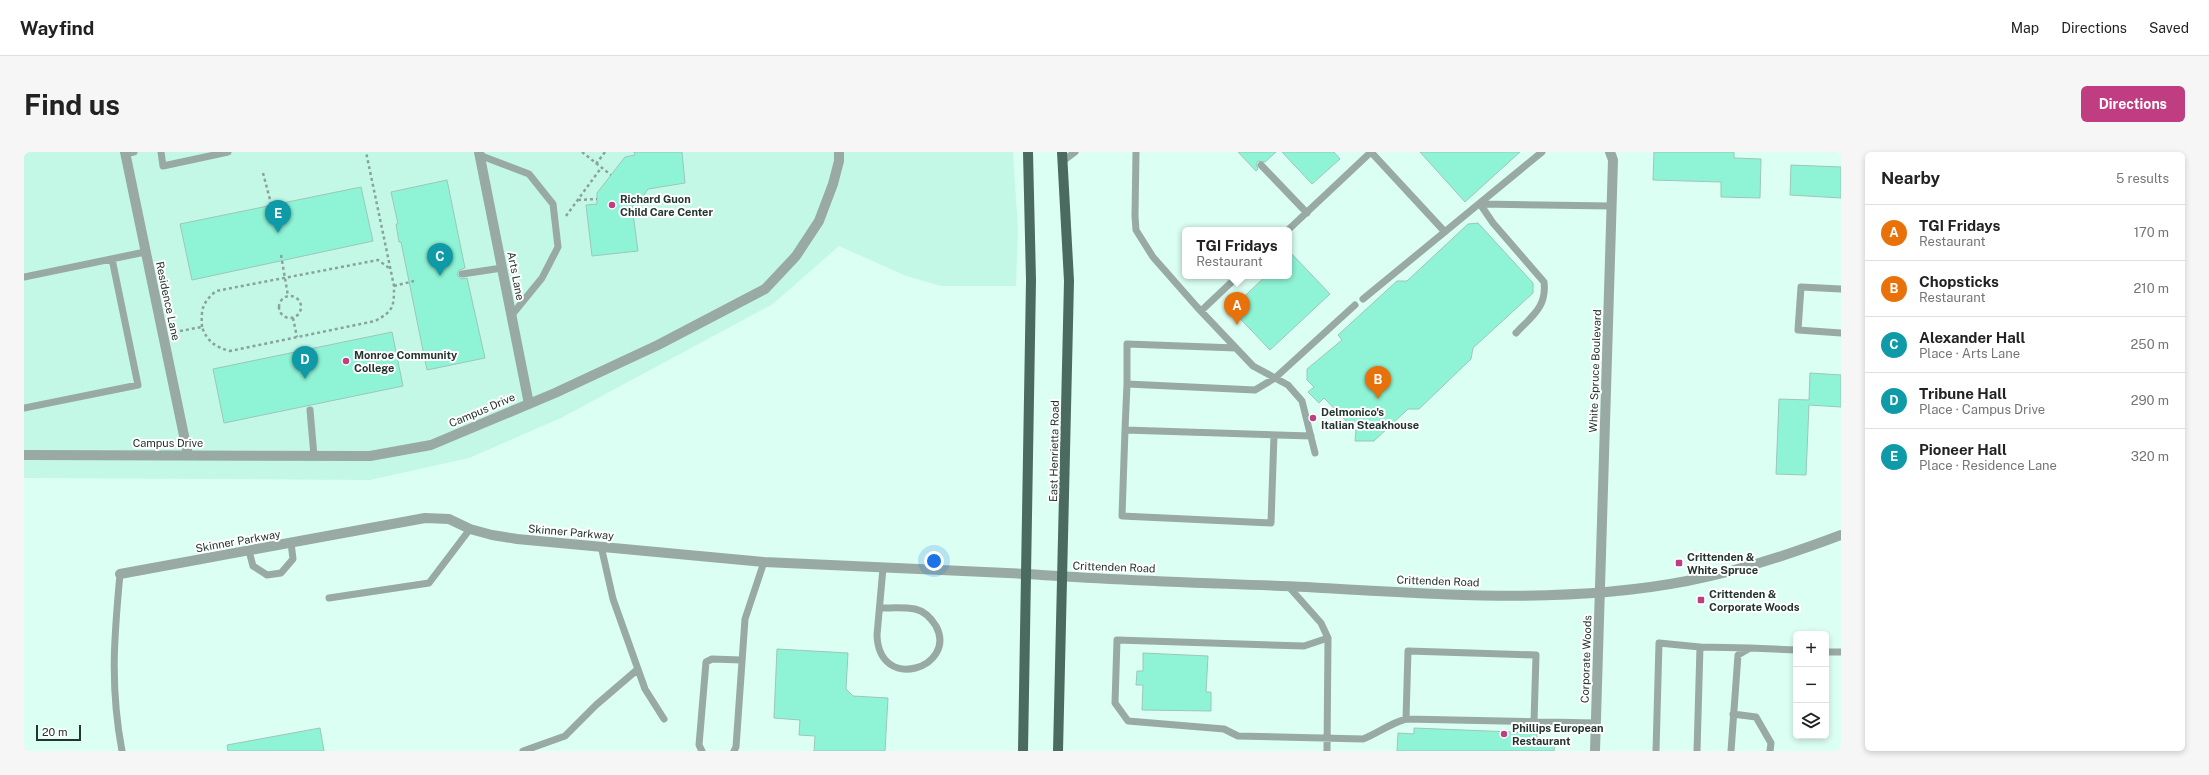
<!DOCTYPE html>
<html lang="en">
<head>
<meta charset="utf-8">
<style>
	body { margin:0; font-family:"Public Sans",sans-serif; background:#f6f6f6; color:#222 }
	.controls { position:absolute; right:12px; bottom:12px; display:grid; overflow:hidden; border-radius:6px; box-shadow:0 2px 6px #0003 }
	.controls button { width:36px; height:36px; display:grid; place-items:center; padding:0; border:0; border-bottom:1px solid #e0e0e0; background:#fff; color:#222; font:20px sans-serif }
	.scale { position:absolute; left:12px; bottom:10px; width:45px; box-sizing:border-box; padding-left:4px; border:2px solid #24352f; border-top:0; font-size:11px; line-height:14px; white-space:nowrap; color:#24352f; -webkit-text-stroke:3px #fff; paint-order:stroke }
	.you { position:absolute; left:910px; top:409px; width:14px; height:14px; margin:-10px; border:3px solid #fff; border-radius:50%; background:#1a73e8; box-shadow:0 0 0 6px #1a73e833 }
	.badge { display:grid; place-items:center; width:26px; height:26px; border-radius:50%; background:#c13d82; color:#fff; font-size:13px; font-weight:700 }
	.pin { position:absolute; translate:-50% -33px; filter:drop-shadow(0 1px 2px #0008) }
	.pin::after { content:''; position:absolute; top:21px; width:14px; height:12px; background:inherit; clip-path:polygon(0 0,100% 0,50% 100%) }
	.popup { position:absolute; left:1158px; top:75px; width:110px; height:52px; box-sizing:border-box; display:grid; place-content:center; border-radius:6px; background:#fff; filter:drop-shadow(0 1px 3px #0005); font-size:13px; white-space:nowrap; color:#767676 }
	.popup b { font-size:15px; color:#222 }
	.popup::after { content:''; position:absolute; left:50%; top:100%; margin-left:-8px; border:8px solid transparent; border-top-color:#fff }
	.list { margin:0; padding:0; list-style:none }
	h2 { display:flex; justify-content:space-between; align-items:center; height:52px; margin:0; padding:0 16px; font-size:17px }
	h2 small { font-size:13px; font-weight:400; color:#767676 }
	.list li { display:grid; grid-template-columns:26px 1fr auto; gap:12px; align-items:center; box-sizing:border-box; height:56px; padding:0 16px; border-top:1px solid #e0e0e0 }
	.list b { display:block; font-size:15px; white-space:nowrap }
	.list p { margin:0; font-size:13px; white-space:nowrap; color:#767676 }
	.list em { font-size:13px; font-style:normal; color:#767676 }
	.icon { flex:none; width:22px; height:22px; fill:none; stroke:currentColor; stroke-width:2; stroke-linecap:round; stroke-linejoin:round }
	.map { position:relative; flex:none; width:1817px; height:599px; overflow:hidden; border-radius:6px }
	header { display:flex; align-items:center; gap:24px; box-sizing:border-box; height:56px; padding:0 20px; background:#fff; border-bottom:1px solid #e0e0e0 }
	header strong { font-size:19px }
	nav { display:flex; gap:22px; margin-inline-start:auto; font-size:14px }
	.intro { display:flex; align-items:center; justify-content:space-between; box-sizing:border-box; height:96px; padding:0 24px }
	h1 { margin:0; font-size:28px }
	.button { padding:10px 18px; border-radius:6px; background:#c13d82; color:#fff; font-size:14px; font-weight:700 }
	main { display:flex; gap:24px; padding:0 24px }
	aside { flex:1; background:#fff; border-radius:6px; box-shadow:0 2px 6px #0003 }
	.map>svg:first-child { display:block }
</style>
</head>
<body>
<header>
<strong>Wayfind</strong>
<nav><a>Map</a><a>Directions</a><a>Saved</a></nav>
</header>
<div class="intro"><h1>Find us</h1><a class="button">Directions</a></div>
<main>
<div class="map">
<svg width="1817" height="599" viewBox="0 0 1817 599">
	<rect width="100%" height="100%" fill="#dcfff3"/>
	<path fill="#c4f8e6" d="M 0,0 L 989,0 L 994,77 L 992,134 L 917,134 L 882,124 L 815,94 L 749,152 L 537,266 L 445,306 L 346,328 L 0,326 Z"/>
	<path fill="#8ff4d5" stroke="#9dc6b8" d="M 610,0 L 658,0 L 661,31 L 624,37 L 616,49 L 608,54 L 614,99 L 568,104 L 562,53 L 573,52 L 573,41 L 601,5 L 611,3 Z
		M 1214,0 L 1252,0 L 1241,10 L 1234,9 L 1232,12 L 1234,17 L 1232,19 Z
		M 1258,0 L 1310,0 L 1316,7 L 1288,32 Z
		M 1396,0 L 1496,0 L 1441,50 Z
		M 1630,0 L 1710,0 L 1710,6 L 1737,7 L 1736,46 L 1697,45 L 1697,30 L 1629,28 Z
		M 1767,13 L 1817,15 L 1817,46 L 1766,43 Z
		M 423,28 L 441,116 L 435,118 L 433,123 L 437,127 L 443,126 L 461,206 L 403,218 L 377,90 L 375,90 L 372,72 L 374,72 L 367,40 Z
		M 337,35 L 349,89 L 168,128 L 156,72 Z
		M 1454,71 L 1509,131 L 1509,141 L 1449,196 L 1447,207 L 1395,257 L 1384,257 L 1350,289 L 1331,289 L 1332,279 L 1300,246 L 1295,251 L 1284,240 L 1290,235 L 1283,228 L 1283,217 L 1318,188 L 1314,183 L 1373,129 L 1383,129 L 1444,72 Z
		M 1265,99 L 1306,142 L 1246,198 L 1207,157 L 1242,124 L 1265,124 Z
		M 368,180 L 379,234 L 200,271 L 189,217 Z
		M 1786,221 L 1817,223 L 1817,255 L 1785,253 L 1782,323 L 1752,322 L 1755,247 L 1785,248 Z
		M 753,497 L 824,501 L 822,537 L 829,544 L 864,546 L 861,599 L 790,599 L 791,584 L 775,583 L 776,568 L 750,566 Z
		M 1119,501 L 1184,504 L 1182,540 L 1187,540 L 1187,559 L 1118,558 L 1119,533 L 1112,533 L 1113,519 L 1119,519 Z
		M 296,576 L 300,599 L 204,599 L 203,593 Z
		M 1390,576 L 1513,581 L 1513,587 L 1531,587 L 1530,599 L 1373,599 L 1374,581 L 1390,582 Z"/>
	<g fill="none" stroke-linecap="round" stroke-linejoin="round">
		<path stroke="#89a39a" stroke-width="2.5" stroke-dasharray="3 3" stroke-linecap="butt" d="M 558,0 L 587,23
			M 572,12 L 581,0
			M 239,21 L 249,59
			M 554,48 L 573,47
			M 542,64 L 577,16
			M 257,103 L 264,144
			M 370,134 L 390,129
			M255 155a11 11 0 1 1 22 0a11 11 0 1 1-22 0Z
			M 269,166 L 273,185
			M 178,175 C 177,157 178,151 192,139 L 354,108 L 365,116
			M 156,179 L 178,175 C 183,189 191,195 206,199 L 351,169 C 370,159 370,154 370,134 L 342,0"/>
		<path stroke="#98aaa3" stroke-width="7" d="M 137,0 L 139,14 L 204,0
			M 1112,0 L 1111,64 L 1112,78 L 1129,105 L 1173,155 L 1229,214 L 1264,233 L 1278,249 L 1291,301
			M 1347,0 L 1421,80
			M 101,2 L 110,0
			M 455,3 L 505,22 L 529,52 L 534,95 L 518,126 L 487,164
			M 1039,9 L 1051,0
			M 1237,13 L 1283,61
			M 1264,78 L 1347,0
			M 438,122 L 478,116
			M 0,125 L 121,100
			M 1817,137 L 1777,135 L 1774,178 L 1817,181
			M 1339,147 L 1518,0
			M 1177,159 L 1214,124
			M 1492,181 C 1508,164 1523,155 1520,130 L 1469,71 L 1456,52 L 1587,54
			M 1212,196 L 1103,192 L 1103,232 L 1231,238 L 1251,226 L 1331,153
			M 0,256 L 114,233 L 88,107
			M 286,258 L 290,304
			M 1101,278 L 1103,232
			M 1250,283 L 1247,371 L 1098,364 L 1101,278 L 1287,284
			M 577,394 L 589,447 L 621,537 L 640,567
			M 225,399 L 229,414 L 243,423 L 257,421 L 269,407 L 267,391
			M 96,422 C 90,486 86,535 98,599
			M 1265,435 L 1297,471 L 1304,486 L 1303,599
			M 305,446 L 405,431 L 446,377
			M 857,456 C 868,456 880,455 891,457 C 900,459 907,466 912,474 C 934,515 855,542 853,483 L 859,416
			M 1304,486 L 1280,494 L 1093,488 L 1091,551 L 1104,569 L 1200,577 L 1214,584 L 1339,587 C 1354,581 1367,571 1382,567 L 1571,571
			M 1676,495 L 1726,496
			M 1802,500 L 1817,500
			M 1709,562 L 1732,565 L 1747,591 L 1746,599
			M 1382,567 L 1384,499 L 1512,503 L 1510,570
			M 499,599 L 541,584 L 572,553 L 614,517
			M 678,599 L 675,593 L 682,510 L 688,507 L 717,508
			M 710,599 L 712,595 L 721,467 L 740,410
			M 1632,599 L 1635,491 L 1676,495 L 1673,599
			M 1707,599 L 1714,503 L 1726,496 L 1772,498"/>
		<path stroke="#98aaa3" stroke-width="10" d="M 101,0 L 164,303
			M 455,0 L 505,252
			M 0,303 L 346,304 L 407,293 L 531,241 L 634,193 L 741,137 L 772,104 L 795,69 L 809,32 L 815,9 L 815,0
			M 96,422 L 401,366 L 425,367 L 446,377 L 468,383 L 493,387 L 740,410 L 1003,422
			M 1571,599 L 1589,8 L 1586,0"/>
		<path stroke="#98aaa3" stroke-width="10" d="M 1003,422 C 1096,429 1190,431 1283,435 C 1409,442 1539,453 1663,429 C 1716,419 1767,402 1817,383"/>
		<path stroke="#4b6b60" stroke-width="10" d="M 999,599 L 1007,128 L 1004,0
			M 1034,599 L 1045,129 L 1038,0"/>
	</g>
	<g fill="#c13d82" stroke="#fff" stroke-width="1.5">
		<circle cx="588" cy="53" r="4"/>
		<circle cx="322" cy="209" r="4"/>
		<circle cx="1289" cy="266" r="4"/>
		<rect x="1651" y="407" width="8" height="8" rx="2"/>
		<rect x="1673" y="444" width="8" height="8" rx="2"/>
		<circle cx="1480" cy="582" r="4"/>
	</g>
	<g text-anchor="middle" stroke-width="4" stroke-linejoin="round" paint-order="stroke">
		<g font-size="11" font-weight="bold" fill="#24352f" stroke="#fff" text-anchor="start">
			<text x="596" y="51">Richard Guon<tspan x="596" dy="13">Child Care Center</tspan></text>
			<text x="330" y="207">Monroe Community<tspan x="330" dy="13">College</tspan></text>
			<text x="1297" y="264">Delmonico's<tspan x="1297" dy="13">Italian Steakhouse</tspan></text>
			<text x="1663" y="409">Crittenden &amp;<tspan x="1663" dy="13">White Spruce</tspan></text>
			<text x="1685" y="446">Crittenden &amp;<tspan x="1685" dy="13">Corporate Woods</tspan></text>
			<text x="1488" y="580">Phillips European<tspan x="1488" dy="13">Restaurant</tspan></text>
		</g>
		<g font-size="11" fill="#24352f" stroke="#fff">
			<text transform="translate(492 124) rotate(79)" y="4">Arts Lane</text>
			<text transform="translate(144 149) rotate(78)" y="4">Residence Lane</text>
			<text transform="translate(1571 219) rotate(-88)" y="4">White Spruce Boulevard</text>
			<text transform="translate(458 258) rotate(-23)" y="4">Campus Drive</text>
			<text x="144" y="295">Campus Drive</text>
			<text transform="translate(1030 299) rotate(-89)" y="4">East Henrietta Road</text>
			<text transform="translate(547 380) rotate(5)" y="4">Skinner Parkway</text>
			<text transform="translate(214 389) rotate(-10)" y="4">Skinner Parkway</text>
			<text transform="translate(1090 415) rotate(2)" y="4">Crittenden Road</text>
			<text transform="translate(1414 429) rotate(2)" y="4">Crittenden Road</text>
			<text transform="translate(1562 507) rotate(-88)" y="4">Corporate Woods</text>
		</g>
	</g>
</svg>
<div class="controls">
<button>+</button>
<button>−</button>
<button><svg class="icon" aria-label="layers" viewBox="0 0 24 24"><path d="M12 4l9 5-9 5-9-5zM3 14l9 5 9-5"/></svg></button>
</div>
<div class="scale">20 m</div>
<div class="you"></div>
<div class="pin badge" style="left:1213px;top:173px;background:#e8710a">A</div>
<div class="popup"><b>TGI Fridays</b>Restaurant</div>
<div class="pin badge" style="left:1354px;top:247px;background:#e8710a">B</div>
<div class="pin badge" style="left:416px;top:124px;background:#0f9aa8">C</div>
<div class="pin badge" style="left:281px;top:227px;background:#0f9aa8">D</div>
<div class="pin badge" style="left:254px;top:81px;background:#0f9aa8">E</div>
</div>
<aside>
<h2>Nearby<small>5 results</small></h2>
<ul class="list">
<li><span class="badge" style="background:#e8710a">A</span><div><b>TGI Fridays</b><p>Restaurant</p></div><em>170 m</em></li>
<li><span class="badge" style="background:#e8710a">B</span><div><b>Chopsticks</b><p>Restaurant</p></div><em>210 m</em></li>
<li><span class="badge" style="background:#0f9aa8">C</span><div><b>Alexander Hall</b><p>Place · Arts Lane</p></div><em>250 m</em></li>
<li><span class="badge" style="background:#0f9aa8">D</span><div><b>Tribune Hall</b><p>Place · Campus Drive</p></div><em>290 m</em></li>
<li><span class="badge" style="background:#0f9aa8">E</span><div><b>Pioneer Hall</b><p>Place · Residence Lane</p></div><em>320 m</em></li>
</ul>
</aside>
</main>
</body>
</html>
